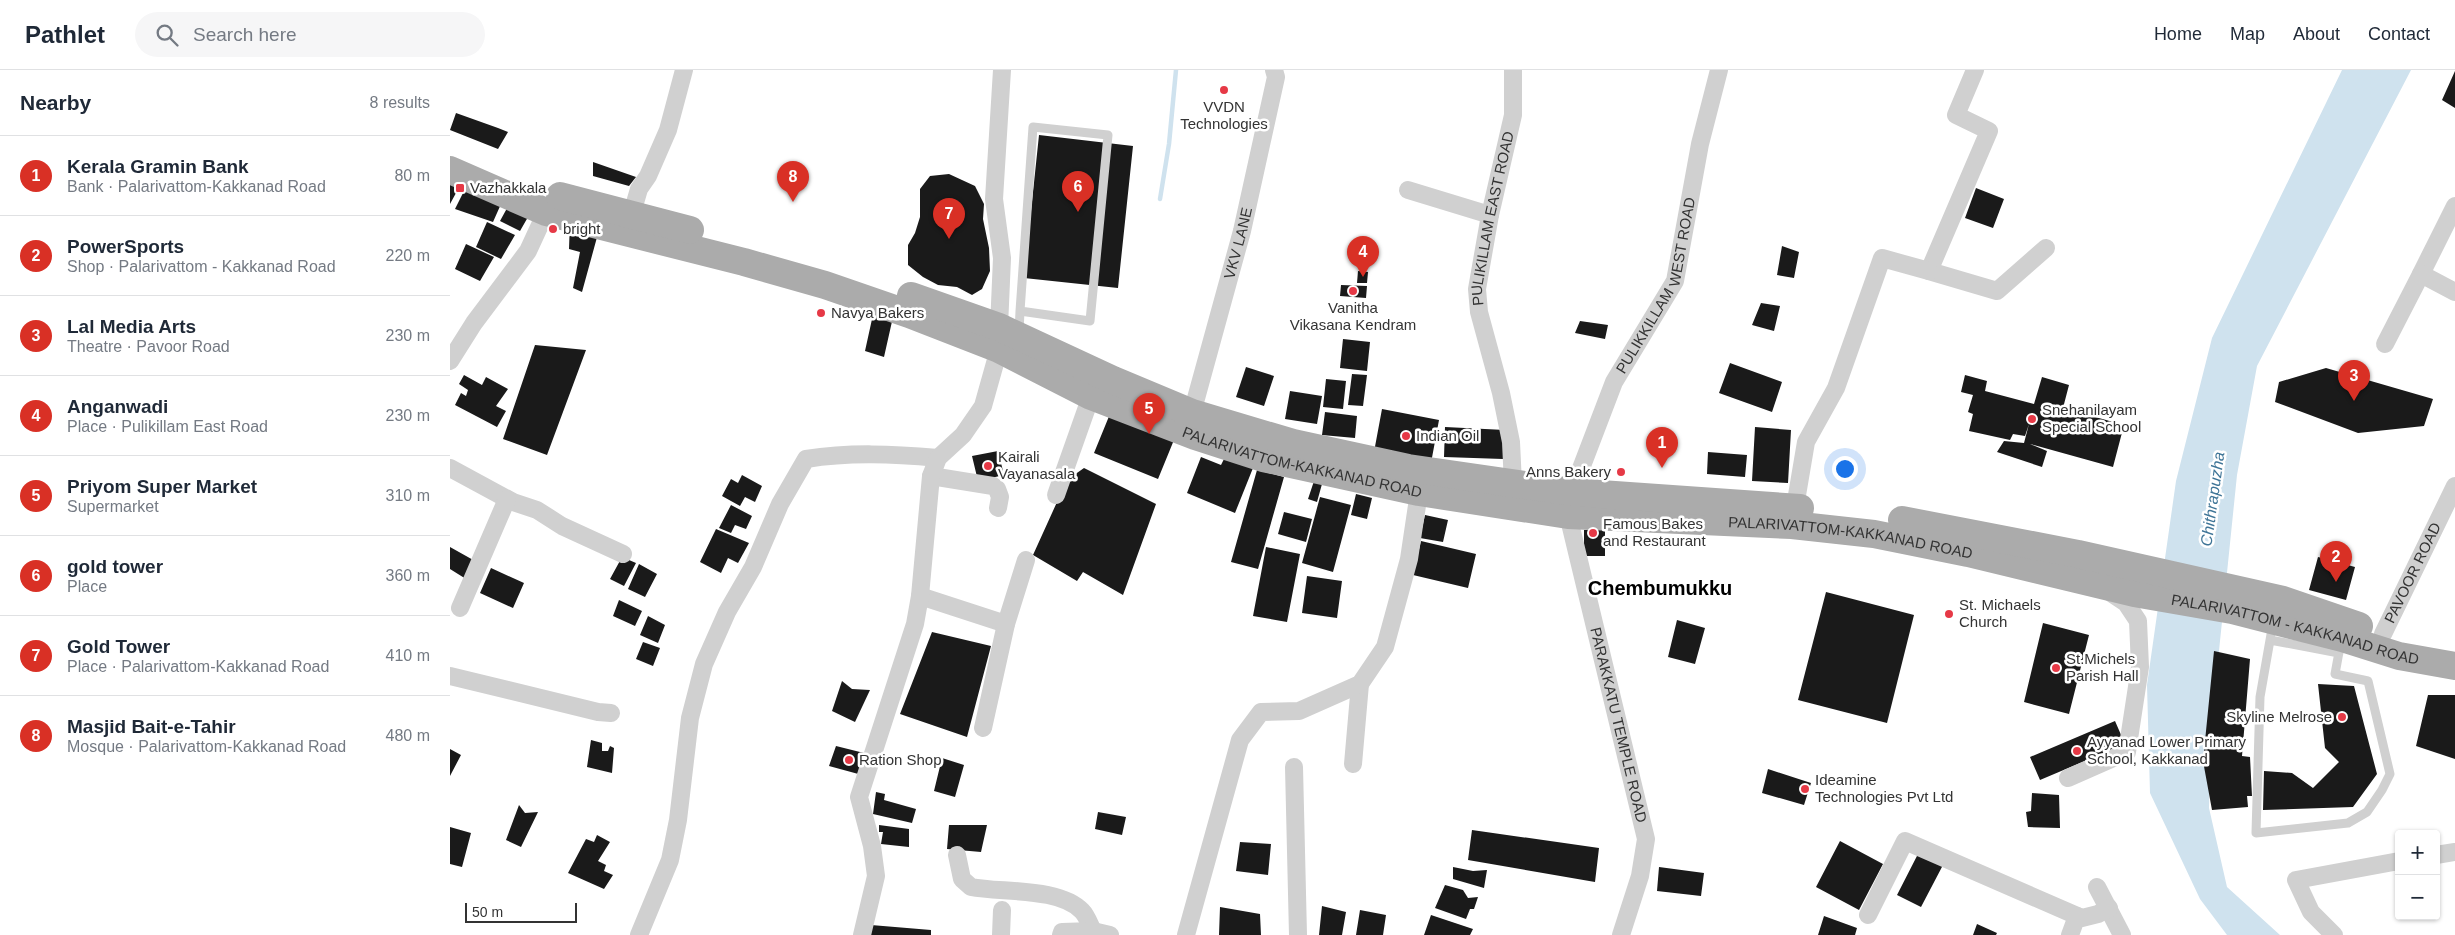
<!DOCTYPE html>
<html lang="en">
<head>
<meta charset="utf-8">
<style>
	body { margin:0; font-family:Helvetica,sans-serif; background:#f6f6f7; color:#1f2937 }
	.controls { position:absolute; right:15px; bottom:15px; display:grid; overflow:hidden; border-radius:5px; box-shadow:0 1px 4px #0004 }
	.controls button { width:45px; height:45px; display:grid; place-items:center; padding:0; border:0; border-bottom:1px solid #e0e1e3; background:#fff; color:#1f2937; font:25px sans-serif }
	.scale { position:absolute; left:15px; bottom:12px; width:112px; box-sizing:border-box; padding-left:5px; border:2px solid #333; border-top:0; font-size:14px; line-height:18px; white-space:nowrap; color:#333; -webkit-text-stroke:4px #fff; paint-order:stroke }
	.you { position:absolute; left:1394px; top:398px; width:18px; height:18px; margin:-12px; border:4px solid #fff; border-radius:50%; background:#1a73e8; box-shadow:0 0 0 8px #1a73e833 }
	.badge { display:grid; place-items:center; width:32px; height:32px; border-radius:50%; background:#d93025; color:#fff; font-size:16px; font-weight:700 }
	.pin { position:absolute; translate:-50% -41px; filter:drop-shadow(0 1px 2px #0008) }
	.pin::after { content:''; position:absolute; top:26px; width:18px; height:15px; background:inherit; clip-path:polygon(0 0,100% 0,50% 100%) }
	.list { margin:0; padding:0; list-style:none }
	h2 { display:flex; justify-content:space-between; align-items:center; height:65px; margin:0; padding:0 20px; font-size:21px }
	h2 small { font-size:16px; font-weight:400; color:#747a83 }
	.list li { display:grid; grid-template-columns:32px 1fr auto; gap:15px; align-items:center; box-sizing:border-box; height:80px; padding:0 20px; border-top:1px solid #e0e1e3 }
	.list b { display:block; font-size:19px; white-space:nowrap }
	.list p { margin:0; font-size:16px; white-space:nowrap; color:#747a83 }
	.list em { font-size:16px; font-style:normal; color:#747a83 }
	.icon { flex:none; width:28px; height:28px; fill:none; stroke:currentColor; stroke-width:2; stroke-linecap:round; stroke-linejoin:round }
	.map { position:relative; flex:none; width:2005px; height:865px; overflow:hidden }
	header { display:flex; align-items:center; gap:30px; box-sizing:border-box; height:70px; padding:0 25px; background:#fff; border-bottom:1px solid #e0e1e3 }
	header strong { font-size:24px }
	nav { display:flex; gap:28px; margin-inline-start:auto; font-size:18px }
	.search { width:350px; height:45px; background:#f6f6f7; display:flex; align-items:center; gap:12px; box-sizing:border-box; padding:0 18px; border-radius:28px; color:#747a83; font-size:19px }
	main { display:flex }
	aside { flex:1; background:#fff }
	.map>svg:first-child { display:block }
</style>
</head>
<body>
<header>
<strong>Pathlet</strong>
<div class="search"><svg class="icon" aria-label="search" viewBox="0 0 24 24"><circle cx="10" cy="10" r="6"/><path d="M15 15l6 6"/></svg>Search here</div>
<nav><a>Home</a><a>Map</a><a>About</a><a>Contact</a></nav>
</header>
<main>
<aside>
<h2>Nearby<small>8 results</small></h2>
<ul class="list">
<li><span class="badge">1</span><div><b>Kerala Gramin Bank</b><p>Bank · Palarivattom-Kakkanad Road</p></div><em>80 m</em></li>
<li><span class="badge">2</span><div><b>PowerSports</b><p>Shop · Palarivattom - Kakkanad Road</p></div><em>220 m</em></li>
<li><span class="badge">3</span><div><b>Lal Media Arts</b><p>Theatre · Pavoor Road</p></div><em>230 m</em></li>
<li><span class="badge">4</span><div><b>Anganwadi</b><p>Place · Pulikillam East Road</p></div><em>230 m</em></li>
<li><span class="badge">5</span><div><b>Priyom Super Market</b><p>Supermarket</p></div><em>310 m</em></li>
<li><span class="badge">6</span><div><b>gold tower</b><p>Place</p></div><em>360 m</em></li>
<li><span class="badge">7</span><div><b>Gold Tower</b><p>Place · Palarivattom-Kakkanad Road</p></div><em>410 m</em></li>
<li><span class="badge">8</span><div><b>Masjid Bait-e-Tahir</b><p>Mosque · Palarivattom-Kakkanad Road</p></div><em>480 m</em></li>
</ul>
</aside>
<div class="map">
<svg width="2005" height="865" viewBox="0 0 2005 865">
	<rect width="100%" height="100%" fill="#fff"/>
	<path fill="#cfe2ee" d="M 1892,0 L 1961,0 L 1807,296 L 1787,405 L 1761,659 L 1759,738 L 1777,817 L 1830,865 L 1777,865 L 1750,829 L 1700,723 L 1697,615 L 1726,411 L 1762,268 Z"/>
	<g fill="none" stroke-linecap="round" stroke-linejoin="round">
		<path stroke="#cfe2ee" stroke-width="4.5" d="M 710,129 L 719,74 L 726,0"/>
	</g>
	<path fill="#1a1a1a" d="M 2005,1 L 2005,38 L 1992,30 Z
		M 6,43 L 48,58 L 58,62 L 48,79 L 0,60 Z
		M 589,65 L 683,76 L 668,218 L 574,208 Z
		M 143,92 L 186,107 L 179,116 L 143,106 Z
		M 0,104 L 12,112 L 0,134 Z
		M 499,104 L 525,116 L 534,134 L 533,149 L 539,178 L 540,201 L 532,219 L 522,225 L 507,217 L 488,215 L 473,207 L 458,195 L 458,175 L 465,163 L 470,147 L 470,119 L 480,106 Z
		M 17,115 L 51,134 L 43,152 L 5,139 Z
		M 1526,118 L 1554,129 L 1543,158 L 1515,148 Z
		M 62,129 L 82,140 L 70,161 L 50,151 Z
		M 120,150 L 149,160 L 132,222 L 123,218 L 130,182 L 119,179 Z
		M 37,152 L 65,165 L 51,189 L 26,177 Z
		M 16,174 L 44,187 L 30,211 L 5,199 Z
		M 1332,176 L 1349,182 L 1344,208 L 1327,205 Z
		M 908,201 L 918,202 L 917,213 L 907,213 Z
		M 891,215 L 917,216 L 916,228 L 890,226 Z
		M 1311,233 L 1330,236 L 1324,261 L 1302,255 Z
		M 424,240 L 443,247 L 434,287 L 415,281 Z
		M 1130,251 L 1158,255 L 1155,269 L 1125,263 Z
		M 893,269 L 920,272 L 917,301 L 890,298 Z
		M 85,275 L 136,280 L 97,385 L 53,369 Z
		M 1280,293 L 1332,312 L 1322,342 L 1269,323 Z
		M 796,297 L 824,306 L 814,336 L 786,327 Z
		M 1876,298 L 1983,329 L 1974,356 L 1908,363 L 1825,332 L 1829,312 Z
		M 902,304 L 917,305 L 913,336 L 898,335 Z
		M 14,305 L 32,315 L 36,307 L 58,319 L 46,336 L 56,341 L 47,357 L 5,335 L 11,323 L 16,326 L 18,320 L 9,314 Z
		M 1515,305 L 1537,311 L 1535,321 L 1584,334 L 1592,307 L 1619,315 L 1613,338 L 1674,355 L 1663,397 L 1580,374 L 1597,381 L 1592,397 L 1547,382 L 1554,371 L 1574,373 L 1579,354 L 1575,366 L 1563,364 L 1560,370 L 1519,361 L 1523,344 L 1518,342 L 1523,325 L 1511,322 Z
		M 876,309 L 896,311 L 893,339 L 873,337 Z
		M 840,321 L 872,326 L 867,354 L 835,349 Z
		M 662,339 L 726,365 L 708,409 L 644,383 Z
		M 932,339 L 989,350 L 981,393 L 924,382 Z
		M 875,342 L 907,346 L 905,368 L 872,365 Z
		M 995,357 L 1055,360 L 1053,389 L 994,387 Z
		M 1305,357 L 1341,360 L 1338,413 L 1302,411 Z
		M 548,381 L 554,405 L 528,411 L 522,386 Z
		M 1258,382 L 1297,385 L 1295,407 L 1257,404 Z
		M 751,387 L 771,395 L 775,387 L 803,398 L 785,443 L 737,423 Z
		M 634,398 L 706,434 L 673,525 L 633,502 L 627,511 L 583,485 L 617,410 Z
		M 807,400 L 834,407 L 808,499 L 781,492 Z
		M 292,405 L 312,416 L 305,432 L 295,427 L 290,436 L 272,426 L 281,409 L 288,413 Z
		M 864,411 L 872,414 L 867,432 L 858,429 Z
		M 906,424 L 922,428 L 917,449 L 901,445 Z
		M 870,427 L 901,435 L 883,502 L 852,493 Z
		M 281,435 L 302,446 L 296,459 L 285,455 L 281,463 L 269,458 Z
		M 834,442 L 862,449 L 856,472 L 828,464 Z
		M 975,445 L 998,450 L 993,472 L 970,468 Z
		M 266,459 L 299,473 L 288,493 L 278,488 L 271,503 L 250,492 Z
		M 1134,460 L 1155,460 L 1155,486 L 1134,486 Z
		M 971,471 L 1026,484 L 1018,518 L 963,505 Z
		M 0,477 L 25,491 L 16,509 L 0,499 Z
		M 816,477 L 850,484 L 837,552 L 803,546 Z
		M 172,487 L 186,493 L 174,516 L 160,509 Z
		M 1868,487 L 1905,497 L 1896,530 L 1859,520 Z
		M 189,494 L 207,504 L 195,527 L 178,519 Z
		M 41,498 L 74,513 L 63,538 L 30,523 Z
		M 857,506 L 892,511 L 887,548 L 852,543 Z
		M 1376,522 L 1464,545 L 1437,653 L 1348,630 Z
		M 169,530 L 192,541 L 185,556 L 163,546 Z
		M 198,546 L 215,555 L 208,573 L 190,565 Z
		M 1227,550 L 1255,558 L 1245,594 L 1218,587 Z
		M 1593,553 L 1639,565 L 1619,644 L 1574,632 Z
		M 482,562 L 541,576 L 517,667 L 450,644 Z
		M 193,572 L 210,578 L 203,596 L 186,589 Z
		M 1764,581 L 1800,589 L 1792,686 L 1800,687 L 1802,726 L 1797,726 L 1798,737 L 1762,740 L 1753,691 Z
		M 392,611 L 402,619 L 420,620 L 405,652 L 382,641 Z
		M 1868,614 L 1904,616 L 1927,704 L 1903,737 L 1813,740 L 1814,701 L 1842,703 L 1863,718 L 1889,692 L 1875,678 Z
		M 1978,625 L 2005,625 L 2005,689 L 1966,676 Z
		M 1665,651 L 1675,674 L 1590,710 L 1580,687 Z
		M 141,670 L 152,673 L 152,681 L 158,681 L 160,676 L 164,678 L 162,703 L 137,697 Z
		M 386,676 L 418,684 L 412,705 L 379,696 Z
		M 0,679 L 11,685 L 0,706 Z
		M 492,688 L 514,695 L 505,727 L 484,721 Z
		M 1318,699 L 1361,713 L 1354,735 L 1312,723 Z
		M 426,722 L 435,724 L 434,730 L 466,739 L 462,753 L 423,744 Z
		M 1582,723 L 1609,725 L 1610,758 L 1578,757 L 1576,742 L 1581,741 Z
		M 69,735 L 75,743 L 88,742 L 71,777 L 56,770 Z
		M 648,742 L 676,747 L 672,765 L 645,759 Z
		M 429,755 L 459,759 L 459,777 L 431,774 L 433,762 L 429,762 Z
		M 499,755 L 537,755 L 531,782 L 497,779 Z
		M 0,757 L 21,763 L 12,797 L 0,794 Z
		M 1022,760 L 1149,778 L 1145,812 L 1018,790 Z
		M 147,765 L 160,772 L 148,791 L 156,795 L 154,801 L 163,805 L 154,819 L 118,803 L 136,769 L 144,772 Z
		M 1390,771 L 1433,794 L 1409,840 L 1366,817 Z
		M 790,772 L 821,774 L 818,805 L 786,801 Z
		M 1469,782 L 1493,795 L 1471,837 L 1447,825 Z
		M 1003,797 L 1023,801 L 1037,800 L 1034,818 L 1003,809 Z
		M 1209,797 L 1254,803 L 1251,826 L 1207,821 Z
		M 995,815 L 1013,820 L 1018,828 L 1028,827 L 1024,839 L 1020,839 L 1016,849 L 985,838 Z
		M 872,836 L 896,842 L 892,865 L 869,865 Z
		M 770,837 L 810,844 L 811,865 L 769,865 Z
		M 910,840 L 936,845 L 933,865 L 906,865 Z
		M 981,845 L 1023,859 L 1020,865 L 974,865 Z
		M 1374,846 L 1407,858 L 1405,865 L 1368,865 Z
		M 1527,854 L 1547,863 L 1546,865 L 1523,865 Z
		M 421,855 L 481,860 L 481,865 L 419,865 Z"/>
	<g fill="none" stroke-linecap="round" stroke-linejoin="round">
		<path stroke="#d0d0d0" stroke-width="9" d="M 569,263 L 570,241 L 583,57 L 658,65 L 640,251 L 570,241
			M 1823,553 L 1810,627 L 1806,763 L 1898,753 L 1917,742 L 1932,720 L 1940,704 L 1918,611 L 1885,604 L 1891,571
			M 1820,570 L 1889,583"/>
		<g stroke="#d0d0d0" stroke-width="18">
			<path d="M 1525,0 L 1506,45 L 1539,61 L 1479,201 L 1547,221 L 1596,178"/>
			<path d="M 958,120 L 1040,145"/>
			<path d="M 2005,136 L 1971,204 L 2005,222"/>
			<path d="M 182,143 L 189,119 L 198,106 L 218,60 L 234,0"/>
			<path d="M 549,257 L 552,188 L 544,129 L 552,0"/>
			<path d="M 1935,274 L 1971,204"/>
			<path d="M 0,291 L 24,253 L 78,181 L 96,142"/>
			<path id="s1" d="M 742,343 L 792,161 L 826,7 L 824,0"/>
			<path d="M 0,398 L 63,432 L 87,440 L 112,456 L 173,484"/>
			<path d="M 481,406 L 543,416 L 547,419 L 550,427 L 548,438"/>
			<path id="s2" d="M 1063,414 L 1061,372 L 1051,323 L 1029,242 L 1027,219 L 1040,145 L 1063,45 L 1063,0"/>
			<path id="s3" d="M 1122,422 L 1164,312 L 1225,211 L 1250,74 L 1269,0"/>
			<path d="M 606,425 L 641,326"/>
			<path d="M 1345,437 L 1356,372 L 1386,318 L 1432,188 L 1479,201"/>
			<path id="s4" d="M 1118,445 L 1196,769 L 1190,806 L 1171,865"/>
			<path d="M 470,526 L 556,554"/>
			<path d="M 10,538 L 57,429"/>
			<path id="s5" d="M 1933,564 L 2005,416"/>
			<path d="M 0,606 L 148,642 L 161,643"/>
			<path d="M 533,658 L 556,554 L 576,490"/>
			<path d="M 903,694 L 910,614"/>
			<path d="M 844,697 L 848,865"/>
			<path d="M 1618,708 L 1677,682 L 1690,597 L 1688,551 L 1676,533 L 1661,523"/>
			<path d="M 507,785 L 512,809 L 521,817 C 552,823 609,817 632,841 C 637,846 640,855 643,861"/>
			<path d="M 1986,785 L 2005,782"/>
			<path d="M 1647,817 L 1672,865"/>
			<path d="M 1418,845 L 1455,771 L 1632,848 L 1648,844 L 1659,838"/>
			<path d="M 189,865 L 220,790 L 228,750 L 240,648 L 254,594 L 277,542 L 303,497 L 330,434 L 356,389 C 400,382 443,384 488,388"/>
			<path d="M 412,865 L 426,806 L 422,776 L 409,727 L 465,554 L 470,526 L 481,406 L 488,388 L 513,365 L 533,336 L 549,279"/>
			<path d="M 551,865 L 552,840"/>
			<path d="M 611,865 L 612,862 L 643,861 L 660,865"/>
			<path d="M 736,865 L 790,670 L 811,642 L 849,641 L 910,614 L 935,577 L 959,489 L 969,422"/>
			<path d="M 1620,865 L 1627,846"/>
			<path d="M 1884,865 L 1861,842 L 1846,810 L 1949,791"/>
		</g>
		<g stroke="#ababab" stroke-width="28">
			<path id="s6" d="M 0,100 L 96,142 L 294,192 L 375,215 L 459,244 L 549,279 L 641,326 L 745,366 L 813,388 L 969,422 L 1118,445 L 1342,455 L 1424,464 L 1518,483 L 1684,523 L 1782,540 L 1892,568 L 1949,586 L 2005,596"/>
			<path d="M 110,126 L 240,160"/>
			<path d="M 461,226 L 549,257 L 663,310 L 742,343 L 843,373 L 958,398 L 1122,422 L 1350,438"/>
			<path d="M 1452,450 L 1628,484 L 1833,530 L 1909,556"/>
		</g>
	</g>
	<g fill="#e63946" stroke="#fff" stroke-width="2">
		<circle cx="774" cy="20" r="5"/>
		<rect x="5" y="113" width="10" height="10" rx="2.5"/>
		<circle cx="103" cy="159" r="5"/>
		<circle cx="903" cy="221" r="5"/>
		<circle cx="371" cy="243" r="5"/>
		<circle cx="1582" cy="349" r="5"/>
		<circle cx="956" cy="366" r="5"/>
		<circle cx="538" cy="396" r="5"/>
		<circle cx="1171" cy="402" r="5"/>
		<circle cx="1143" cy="463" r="5"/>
		<circle cx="1499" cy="544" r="5"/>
		<circle cx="1606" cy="598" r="5"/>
		<circle cx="1892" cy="647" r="5"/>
		<circle cx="1627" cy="681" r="5"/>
		<circle cx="399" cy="690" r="5"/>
		<circle cx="1355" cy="719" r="5"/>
	</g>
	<g text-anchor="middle" stroke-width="5" stroke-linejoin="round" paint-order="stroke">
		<g font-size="15" fill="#333" stroke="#fff" text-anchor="start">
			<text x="774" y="42" text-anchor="middle">VVDN<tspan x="774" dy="17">Technologies</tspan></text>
			<text x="20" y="123">Vazhakkala</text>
			<text x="113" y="164">bright</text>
			<text x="903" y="243" text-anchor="middle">Vanitha<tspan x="903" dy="17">Vikasana Kendram</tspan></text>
			<text x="381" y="248">Navya Bakers</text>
			<text x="1592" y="345">Snehanilayam<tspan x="1592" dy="17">Special School</tspan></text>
			<text x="966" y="371">Indian Oil</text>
			<text x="548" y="392">Kairali<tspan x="548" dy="17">Vayanasala</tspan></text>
			<text x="1161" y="407" text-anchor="end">Anns Bakery</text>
			<text x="1153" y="459">Famous Bakes<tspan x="1153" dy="17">and Restaurant</tspan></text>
			<text x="1509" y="540">St. Michaels<tspan x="1509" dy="17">Church</tspan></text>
			<text x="1616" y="594">St.Michels<tspan x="1616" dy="17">Parish Hall</tspan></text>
			<text x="1882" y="652" text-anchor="end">Skyline Melrose</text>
			<text x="1637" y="677">Ayyanad Lower Primary<tspan x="1637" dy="17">School, Kakkanad</tspan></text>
			<text x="409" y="695">Ration Shop</text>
			<text x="1365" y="715">Ideamine<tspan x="1365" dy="17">Technologies Pvt Ltd</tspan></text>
		</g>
		<g font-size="15" fill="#333" stroke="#fff">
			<text dy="5" stroke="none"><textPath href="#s2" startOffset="271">PULIKILLAM EAST ROAD</textPath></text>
			<text dy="5" stroke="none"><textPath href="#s1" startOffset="176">VKV LANE</textPath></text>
			<text dy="5" stroke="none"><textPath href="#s3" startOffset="225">PULIKKILLAM WEST ROAD</textPath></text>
			<text dy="5" stroke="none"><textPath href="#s6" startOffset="904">PALARIVATTOM-KAKKANAD ROAD</textPath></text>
			<text dy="5" stroke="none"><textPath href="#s6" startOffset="1459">PALARIVATTOM-KAKKANAD ROAD</textPath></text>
			<text dy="5" stroke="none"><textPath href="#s5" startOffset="68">PAVOOR ROAD</textPath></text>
			<text dy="5" stroke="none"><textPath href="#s6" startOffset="1914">PALARIVATTOM - KAKKANAD ROAD</textPath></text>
			<text dy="5" stroke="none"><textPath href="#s4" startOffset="216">PARAKKATU TEMPLE ROAD</textPath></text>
		</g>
		<g font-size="16" font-style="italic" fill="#3f7597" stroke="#fff">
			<text transform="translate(1762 429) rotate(-82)" y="6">Chithrapuzha</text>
		</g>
		<g font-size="20" font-weight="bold" fill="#000" stroke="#fff">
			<text x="1210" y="525">Chembumukku</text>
		</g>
	</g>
</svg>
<div class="controls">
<button>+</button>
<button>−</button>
</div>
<div class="scale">50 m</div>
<div class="you"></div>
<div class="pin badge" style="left:1212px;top:398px">1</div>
<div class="pin badge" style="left:1886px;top:512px">2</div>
<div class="pin badge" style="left:1904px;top:331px">3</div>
<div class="pin badge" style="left:913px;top:207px">4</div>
<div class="pin badge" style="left:699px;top:364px">5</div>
<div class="pin badge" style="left:628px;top:142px">6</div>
<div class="pin badge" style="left:499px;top:169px">7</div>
<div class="pin badge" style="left:343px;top:132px">8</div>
</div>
</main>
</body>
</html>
